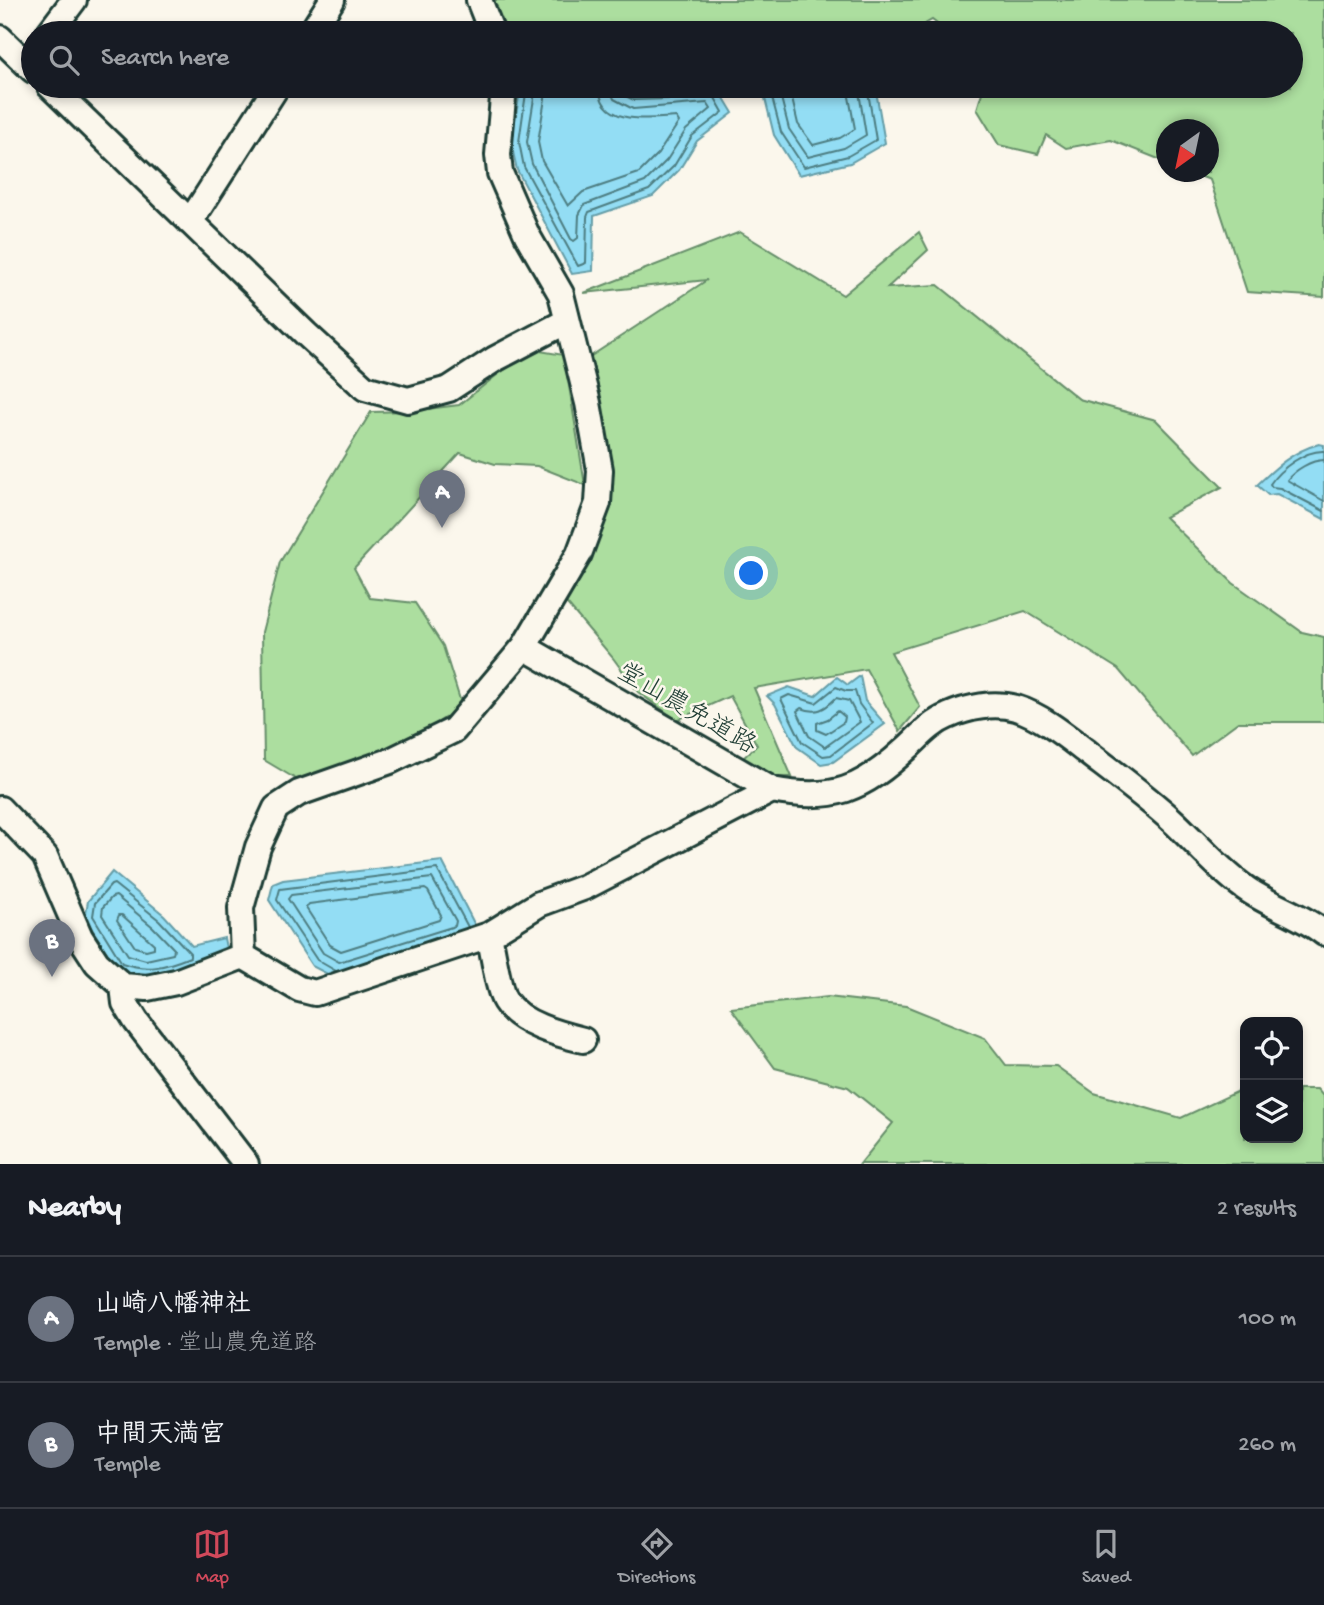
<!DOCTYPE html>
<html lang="en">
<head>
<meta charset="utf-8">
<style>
	body { margin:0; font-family:"Gochi Hand","Klee One",sans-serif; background:#20242c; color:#f1f3f6 }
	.controls { position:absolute; right:21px; bottom:21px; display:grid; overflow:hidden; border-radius:14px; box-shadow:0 4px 10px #0003 }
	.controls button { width:63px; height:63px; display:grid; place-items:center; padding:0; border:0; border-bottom:2px solid #363941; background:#171b24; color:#f1f3f6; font:35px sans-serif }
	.compass { position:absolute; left:1156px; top:119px; width:63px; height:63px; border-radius:50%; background:#171b24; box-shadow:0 4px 10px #0003; rotate:213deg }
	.you { position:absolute; left:752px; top:574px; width:24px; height:24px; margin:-18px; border:5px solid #fff; border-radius:50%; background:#1a73e8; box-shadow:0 0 0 10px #1a73e833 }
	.badge { display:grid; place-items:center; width:46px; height:46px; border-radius:50%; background:#d1495b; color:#fff; font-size:23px; font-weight:700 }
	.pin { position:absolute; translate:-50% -58px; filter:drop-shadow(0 2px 4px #0008) }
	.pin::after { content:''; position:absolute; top:37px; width:24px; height:21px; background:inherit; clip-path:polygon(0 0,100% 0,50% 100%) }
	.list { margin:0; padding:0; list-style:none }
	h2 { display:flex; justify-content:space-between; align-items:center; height:91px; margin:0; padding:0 28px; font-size:30px }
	h2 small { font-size:23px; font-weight:400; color:#9ea1a6 }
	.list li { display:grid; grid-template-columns:46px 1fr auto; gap:21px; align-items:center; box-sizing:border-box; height:126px; padding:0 28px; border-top:2px solid #363941 }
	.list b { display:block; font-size:26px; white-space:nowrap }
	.list p { margin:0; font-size:23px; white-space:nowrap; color:#9ea1a6 }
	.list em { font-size:23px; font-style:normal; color:#9ea1a6 }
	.icon { flex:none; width:38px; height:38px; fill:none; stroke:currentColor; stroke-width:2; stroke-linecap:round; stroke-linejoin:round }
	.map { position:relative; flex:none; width:1324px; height:1164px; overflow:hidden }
	.search { position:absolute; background:#171b24; box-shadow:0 4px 10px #0003; left:21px; right:21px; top:21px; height:77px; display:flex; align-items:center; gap:18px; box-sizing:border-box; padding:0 24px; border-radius:38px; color:#9ea1a6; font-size:26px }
	.sheet { height:343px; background:#171b24 }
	nav { display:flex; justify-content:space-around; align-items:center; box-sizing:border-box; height:98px; border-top:2px solid #363941; background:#171b24; font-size:19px; color:#9ea1a6 }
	nav a { display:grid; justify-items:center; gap:4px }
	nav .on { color:#d1495b }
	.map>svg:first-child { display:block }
</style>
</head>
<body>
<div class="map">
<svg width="1324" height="1164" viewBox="0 0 1324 1164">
	<rect width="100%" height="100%" fill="#fbf7ec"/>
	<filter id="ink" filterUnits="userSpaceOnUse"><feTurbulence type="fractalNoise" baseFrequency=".0143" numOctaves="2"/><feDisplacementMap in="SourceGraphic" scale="14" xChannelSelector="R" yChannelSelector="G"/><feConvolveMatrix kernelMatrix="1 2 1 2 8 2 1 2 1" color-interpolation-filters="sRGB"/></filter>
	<g filter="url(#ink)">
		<path fill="#acde9f" stroke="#668e6a" stroke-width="2" d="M 491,0 L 1324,0 L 1324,297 L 1247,292 L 1210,180 L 1189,172 L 1208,172 L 1208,130 L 1166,130 L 1166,162 L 1111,140 L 1066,148 L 1046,135 L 1038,154 L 999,145 L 977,109 L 984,86 L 1291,86 L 1291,33 L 949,33 L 932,20 L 909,33 L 503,33 Z
			M 740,232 L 843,295 L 919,232 L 928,250 L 887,288 L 938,285 L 1079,399 L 1156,420 L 1222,487 L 1165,517 L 1233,583 L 1302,632 L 1324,637 L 1324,722 L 1238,722 L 1192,756 L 1118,669 L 1025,611 L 891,652 L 920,707 L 900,731 L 866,669 L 754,688 L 792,777 L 769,777 L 742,759 L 757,745 L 730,696 L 677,720 L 638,692 L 613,658 L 563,599 L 600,528 L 582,362 L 707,280 L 584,293 Z
			M 534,350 L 564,355 L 585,485 L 537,466 L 495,464 L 460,453 L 354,568 L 370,598 L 415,603 L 443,646 L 462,706 L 412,740 L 301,782 L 264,760 L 262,632 L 280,562 L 371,412 L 411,411 L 459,405 L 497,375 Z
			M 828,997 L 906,1006 L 985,1038 L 1006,1065 L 1056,1066 L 1094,1093 L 1181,1118 L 1245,1088 L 1245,1138 L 1298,1138 L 1298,1089 L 1317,1089 L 1324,1097 L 1324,1164 L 860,1164 L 893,1123 L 848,1087 L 775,1068 L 731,1008 Z"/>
		<path fill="#93ddf4" stroke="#659da7" stroke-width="2" d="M 521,86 L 620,86 L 634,93 L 718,88 L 733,113 L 697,141 L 679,170 L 653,196 L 594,216 L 593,271 L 572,274 L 517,170 L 511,143 Z
			M 762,86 L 872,86 L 876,91 L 885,143 L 850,163 L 799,175 L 774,135 Z
			M 1319,444 L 1324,445 L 1324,519 L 1277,494 L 1268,495 L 1257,485 C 1276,467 1293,451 1319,444 Z
			M 860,676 L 865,701 L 885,724 L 833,762 L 821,764 L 797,747 L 775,704 L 767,696 L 789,687 L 815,696 L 837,677 L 848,685 Z
			M 442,861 L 480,935 L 337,979 L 312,966 L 269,900 L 273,884 L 283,880 Z
			M 112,872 L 164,915 L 192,946 L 224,938 L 227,953 L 163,974 L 144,977 L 118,970 L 85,918 L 88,901 Z"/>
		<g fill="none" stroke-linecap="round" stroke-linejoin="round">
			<path stroke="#4d7d81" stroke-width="2" d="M 527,86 L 519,142 L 524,167 L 578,266 L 586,263 L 587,217 L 589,212 L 649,190 L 674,166 L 692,136 L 723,112 L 710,89 L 699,96 L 667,99 L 634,100 L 621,94 L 618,86
				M 536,86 L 527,142 L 532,164 L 571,239 L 574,241 L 578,238 L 579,215 L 584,205 L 645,182 L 667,160 L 686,130 L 711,109 L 707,103 L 633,109 L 614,99 L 609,86
				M 547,86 L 538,142 L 542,161 L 568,206 L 583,192 L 639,173 L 658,154 L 679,122 L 676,117 C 648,119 600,126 599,86
				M 769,86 L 781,132 L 804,167 L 848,156 L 876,140 L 867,86
				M 778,86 L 789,129 L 808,157 L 844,148 L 866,135 L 858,86
				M 789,86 L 798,124 L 813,145 L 840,138 L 855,129 L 847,86
				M 1324,451 C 1305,450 1280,469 1270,484 L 1272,487 L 1280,488 L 1324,511
				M 1324,460 C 1311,460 1295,470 1287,480 L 1324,501
				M 836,687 L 846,691 L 855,691 L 859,704 L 873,723 L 831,755 L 823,756 L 802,742 L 781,699 L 789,695 L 816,703 Z
				M 836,698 L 849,701 L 860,722 L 825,747 L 809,736 L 797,711 L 801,708 C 817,714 824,710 836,698 Z
				M 838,711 L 845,717 L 844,722 L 826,734 L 817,730 L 817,723 L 828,719 Z
				M 432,878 L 456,921 L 455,926 L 339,962 L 323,953 L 288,899 L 291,895 Z
				M 114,884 L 159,920 L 190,953 L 190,957 C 165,967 148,972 122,963 L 93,916 L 95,903 L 111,885 Z
				M 425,889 L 428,891 L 441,915 L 439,920 L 341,951 L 330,945 L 306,908 L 309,904 Z
				M 116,896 L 153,927 L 174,949 L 173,954 L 146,960 L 128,955 L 102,915 L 103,907 L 112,897 Z
				M 119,915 L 122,915 L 154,944 L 154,948 L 146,950 L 135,947 L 117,920 Z
				M 336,971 L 317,960 L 277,900 L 280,889 L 437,869 L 468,927"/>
			<g stroke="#1f3d34" stroke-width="30">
				<path id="street" d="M 479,0 L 492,33
					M 49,33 L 74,0
					M 311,33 L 332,0
					M 0,38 L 33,70
					M 50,86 L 306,334 L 365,388 L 408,400 L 449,389 L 495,359 L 567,321
					M 504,86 L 498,155 L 500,173 L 527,235 L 561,294 L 588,403 L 600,470 L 598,503 L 579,554 L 524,647 L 772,790 C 833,802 862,790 907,748 C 920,736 931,723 948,716 C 968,707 994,702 1016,708 C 1042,716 1067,737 1088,753 C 1118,776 1148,798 1175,823 C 1197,844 1217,867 1241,885 C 1266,905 1299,913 1324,933
					M 190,222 L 277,86
					M 0,809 L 45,856 L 80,937 L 97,963 L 123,986 L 147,988 L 176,982 L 243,956 L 299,989 L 315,993 L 489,935 L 539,904 L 585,887 L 772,790
					M 489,935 C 493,950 498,990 505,1001 C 520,1024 558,1034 583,1040
					M 243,956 L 241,908 L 258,847 L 276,808 L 299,793 L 390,761 L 454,730 L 524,647
					M 123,986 L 125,1003 L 136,1021 L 246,1164"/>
			</g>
			<use href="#street" stroke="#fbf7ec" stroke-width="24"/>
		</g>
	</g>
	<g text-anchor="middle" stroke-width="5" stroke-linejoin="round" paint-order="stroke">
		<g font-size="26" fill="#1f3d34" stroke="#fbf7ec">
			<text transform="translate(688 707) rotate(30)" y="9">堂山農免道路</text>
		</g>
	</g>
</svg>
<div class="controls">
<button><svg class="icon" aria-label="locate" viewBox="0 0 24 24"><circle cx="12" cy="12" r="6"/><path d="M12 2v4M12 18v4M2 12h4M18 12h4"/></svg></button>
<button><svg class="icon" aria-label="layers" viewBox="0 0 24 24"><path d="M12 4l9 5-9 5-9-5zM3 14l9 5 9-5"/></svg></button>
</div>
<svg class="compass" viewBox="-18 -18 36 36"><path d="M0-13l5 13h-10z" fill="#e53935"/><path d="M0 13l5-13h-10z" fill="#9ea1a6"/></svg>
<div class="you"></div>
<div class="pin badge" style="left:442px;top:528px;background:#6b7280">A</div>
<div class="pin badge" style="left:52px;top:977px;background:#6b7280">B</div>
<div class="search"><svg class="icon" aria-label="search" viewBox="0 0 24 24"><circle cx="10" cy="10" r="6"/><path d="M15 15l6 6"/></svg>Search here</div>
</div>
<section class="sheet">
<h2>Nearby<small>2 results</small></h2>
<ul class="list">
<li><span class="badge" style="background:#6b7280">A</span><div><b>山崎八幡神社</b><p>Temple · 堂山農免道路</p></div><em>100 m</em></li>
<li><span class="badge" style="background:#6b7280">B</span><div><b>中間天満宮</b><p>Temple</p></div><em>260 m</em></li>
</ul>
</section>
<nav>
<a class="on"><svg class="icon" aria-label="map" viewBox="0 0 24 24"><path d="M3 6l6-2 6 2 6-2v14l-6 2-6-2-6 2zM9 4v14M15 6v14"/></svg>Map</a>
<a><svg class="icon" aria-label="directions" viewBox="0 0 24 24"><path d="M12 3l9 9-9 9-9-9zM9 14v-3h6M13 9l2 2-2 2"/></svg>Directions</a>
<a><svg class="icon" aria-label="saved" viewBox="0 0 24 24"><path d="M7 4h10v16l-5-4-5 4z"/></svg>Saved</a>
</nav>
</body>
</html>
